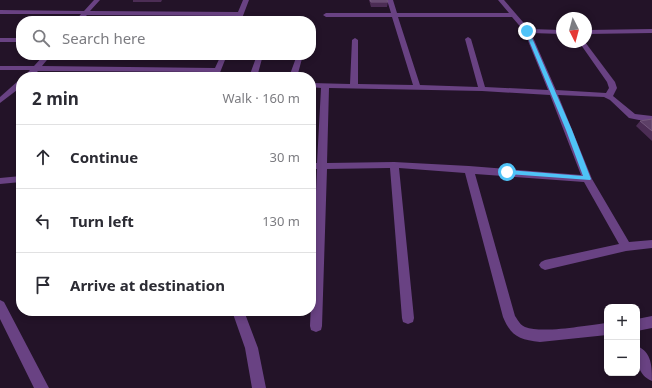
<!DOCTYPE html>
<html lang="en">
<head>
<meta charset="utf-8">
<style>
	body { margin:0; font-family:"Noto Sans",sans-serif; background:#f2f2f3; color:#2b2b33 }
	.controls { position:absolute; right:12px; bottom:12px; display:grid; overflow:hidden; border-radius:8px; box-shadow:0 2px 6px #0003 }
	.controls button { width:36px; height:36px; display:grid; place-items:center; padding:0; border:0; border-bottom:1px solid #e1e1e2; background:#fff; color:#2b2b33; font:20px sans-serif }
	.compass { position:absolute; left:556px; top:12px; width:36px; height:36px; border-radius:50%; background:#fff; box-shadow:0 2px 6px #0003; rotate:174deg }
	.stop { position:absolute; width:12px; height:12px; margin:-9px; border:3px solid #4fc3f7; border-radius:50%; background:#fff }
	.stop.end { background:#4fc3f7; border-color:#fff; box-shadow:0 1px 4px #0008 }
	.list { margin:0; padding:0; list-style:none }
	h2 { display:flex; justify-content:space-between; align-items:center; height:52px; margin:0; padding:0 16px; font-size:17px }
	h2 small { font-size:13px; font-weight:400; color:#7c7c81 }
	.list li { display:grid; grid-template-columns:26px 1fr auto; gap:12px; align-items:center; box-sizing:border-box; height:64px; padding:0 16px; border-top:1px solid #e1e1e2 }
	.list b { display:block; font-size:15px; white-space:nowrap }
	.list em { font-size:13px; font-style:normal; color:#7c7c81 }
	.icon { flex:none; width:22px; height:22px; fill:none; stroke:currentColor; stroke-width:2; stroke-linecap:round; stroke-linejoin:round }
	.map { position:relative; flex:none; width:652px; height:388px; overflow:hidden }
	.search { position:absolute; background:#fff; box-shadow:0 2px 6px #0003; left:16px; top:16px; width:300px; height:44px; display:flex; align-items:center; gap:10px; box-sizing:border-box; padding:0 14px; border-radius:16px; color:#7c7c81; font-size:15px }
	.panel { position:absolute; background:#fff; box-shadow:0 2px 6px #0003; left:16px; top:72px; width:300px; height:244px; border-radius:16px }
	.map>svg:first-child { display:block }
</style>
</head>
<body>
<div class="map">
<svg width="652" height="388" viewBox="0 0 652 388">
	<rect width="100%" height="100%" fill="#231328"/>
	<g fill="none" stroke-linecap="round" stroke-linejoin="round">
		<path fill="#694283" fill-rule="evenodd" d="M 94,0 L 100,0 L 90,11 L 238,12 L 243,0 L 249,0 L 241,21 L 235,21 L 237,16 L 87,15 L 81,21 L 75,21 L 81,14 L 0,14 L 0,10 L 84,11 Z
			M 387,0 L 393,0 L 397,13 L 509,13 L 498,0 L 504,0 L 529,29 L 562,30 L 562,34 L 531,33 L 556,90 L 606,93 L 609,88 L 607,82 L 579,42 L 585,42 L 615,82 L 617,88 L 613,96 L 635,114 L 652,116 L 652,120 L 639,120 L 629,118 L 610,100 L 604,97 L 558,95 L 592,179 L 629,242 L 652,240 L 652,248 L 626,251 L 545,270 L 541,268 L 539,265 L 541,262 L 545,260 L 619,244 L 584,182 L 475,174 L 515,316 C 518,320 520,325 525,327 C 543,334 587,325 607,323 L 607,335 L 540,342 C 519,340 511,336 503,317 L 465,173 L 399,168 L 414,318 L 413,322 L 408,324 L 403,322 L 402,318 L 390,168 L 327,169 L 322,326 L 321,330 L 316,332 L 311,330 L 310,326 L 317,169 L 311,169 L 311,163 L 317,163 L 321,88 L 311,87 L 311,83 L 350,84 L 352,40 L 355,38 L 358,40 L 358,84 L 413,85 L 392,17 L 326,17 L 323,15 L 326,13 L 391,13 ZM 398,17 L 512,17 L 524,31 L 548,90 L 485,87 L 471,39 L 468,37 L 465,39 L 478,87 L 420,85 ZM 329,88 L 482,91 L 550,95 L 581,175 L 469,166 L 394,162 L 327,163 Z
			M 652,29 L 652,33 L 586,34 L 586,30 Z
			M 0,38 L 21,38 L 21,42 L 0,42 Z
			M 44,55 L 51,55 L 42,66 L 215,68 L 221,55 L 227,55 L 219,75 L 216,77 L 211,75 L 213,72 L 38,71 L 32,77 L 24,77 L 30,70 L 0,70 L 0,66 L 34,66 Z
			M 257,55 L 263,55 L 257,77 L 249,77 Z
			M 297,55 L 303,55 L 297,77 L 289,77 Z
			M 18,81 L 21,81 L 21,87 L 0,103 L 0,97 Z
			M 21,176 L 21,182 L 0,184 L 0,178 Z
			M 0,300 L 4,302 L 49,388 L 34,388 L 0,319 Z
			M 232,311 L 244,311 L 258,348 L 266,388 L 252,388 L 245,348 Z
			M 652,316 L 652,328 L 637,331 L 637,319 Z
			M 637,346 C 652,352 652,367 652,381 C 637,375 637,360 637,346 Z"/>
	</g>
	<path fill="#4c2d55" d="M 133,0 L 162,0 L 161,2 L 133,2 Z
		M 369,0 L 387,0 L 388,2 L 387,7 L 371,7 Z
		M 652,119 L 652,141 L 636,126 L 640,121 Z"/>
	<path fill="#5d4067" stroke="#75597e" d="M 370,0 L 387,0 L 388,2 L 371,2 Z
		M 652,119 L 652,131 L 640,121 Z"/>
	<path fill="#4fc3f7" d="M 527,29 L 529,31 L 572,130 L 591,179 L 590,180 L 507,174 L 504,172 L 507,170 L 583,176 L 566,130 L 525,31 Z"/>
</svg>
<div class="controls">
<button>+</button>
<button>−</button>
</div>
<svg class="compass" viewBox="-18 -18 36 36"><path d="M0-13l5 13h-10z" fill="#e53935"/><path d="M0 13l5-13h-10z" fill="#7c7c81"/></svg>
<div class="stop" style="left:507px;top:172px"></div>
<div class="stop end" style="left:527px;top:31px"></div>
<div class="search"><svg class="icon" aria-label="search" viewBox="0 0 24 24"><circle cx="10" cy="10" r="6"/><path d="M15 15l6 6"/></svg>Search here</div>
<section class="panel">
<h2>2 min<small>Walk · 160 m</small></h2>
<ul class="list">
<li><svg class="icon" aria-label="ahead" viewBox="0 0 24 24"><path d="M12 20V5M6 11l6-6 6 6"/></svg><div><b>Continue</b></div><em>30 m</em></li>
<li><svg class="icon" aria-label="left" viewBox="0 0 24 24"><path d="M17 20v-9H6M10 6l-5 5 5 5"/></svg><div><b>Turn left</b></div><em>130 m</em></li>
<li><svg class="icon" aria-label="arrive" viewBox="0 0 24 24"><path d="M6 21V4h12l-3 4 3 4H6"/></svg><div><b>Arrive at destination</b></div></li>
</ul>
</section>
</div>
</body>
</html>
